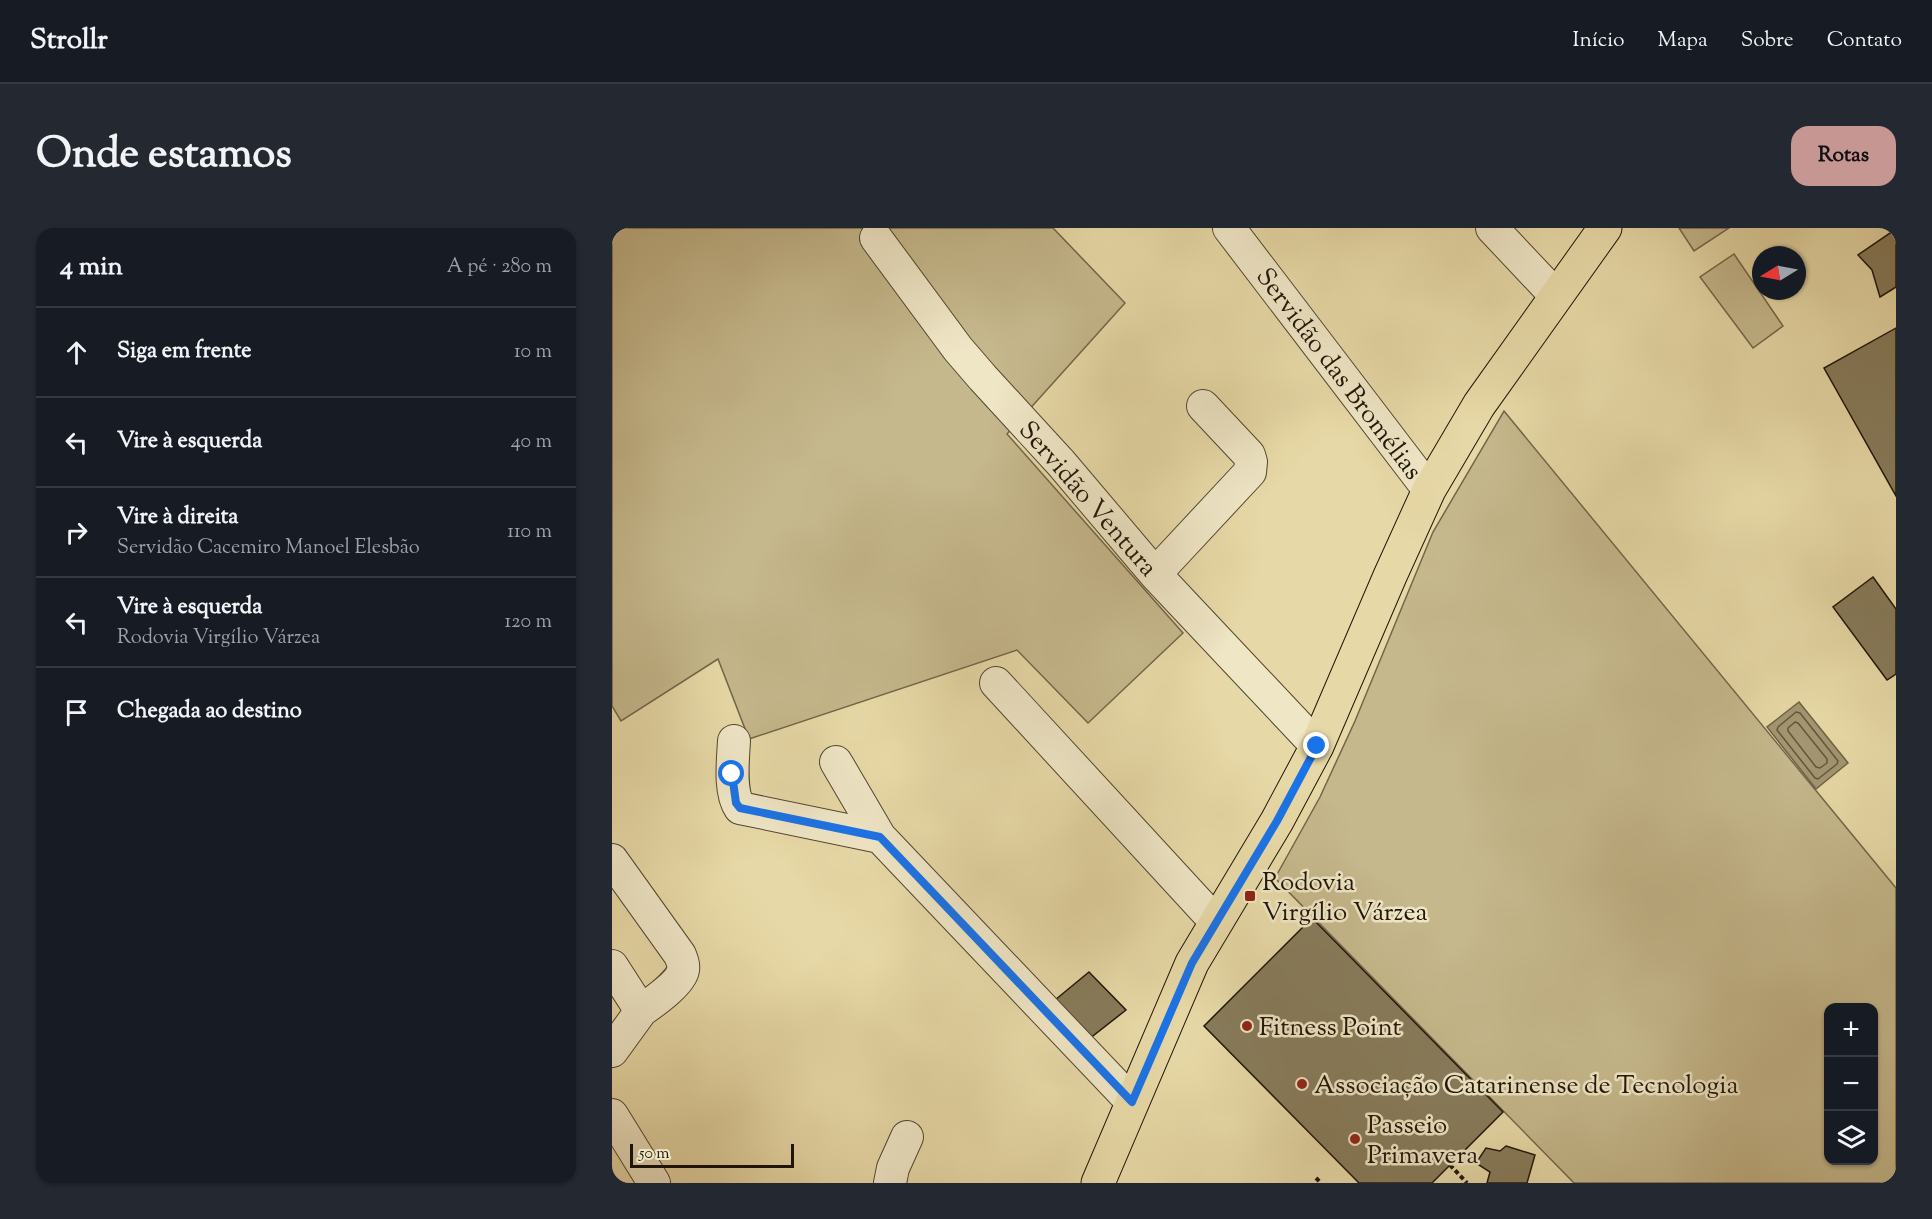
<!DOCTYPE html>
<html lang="pt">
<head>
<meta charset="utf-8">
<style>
	body { margin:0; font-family:"Sorts Mill Goudy",serif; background:#242831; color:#f1f3f6 }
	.controls { position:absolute; right:18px; bottom:18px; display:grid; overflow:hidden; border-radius:12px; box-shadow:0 2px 4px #0004 }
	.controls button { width:54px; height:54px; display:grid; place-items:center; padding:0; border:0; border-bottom:2px solid #363941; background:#171b24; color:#f1f3f6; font:30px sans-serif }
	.compass { position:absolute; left:1140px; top:18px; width:54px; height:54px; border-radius:50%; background:#171b24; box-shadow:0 2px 4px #0004; rotate:260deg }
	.scale { position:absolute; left:18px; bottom:15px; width:164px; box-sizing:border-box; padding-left:6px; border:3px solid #201508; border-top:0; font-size:16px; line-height:21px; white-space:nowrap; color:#201508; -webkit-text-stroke:4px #efe6c6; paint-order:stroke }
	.stop { position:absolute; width:18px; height:18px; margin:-14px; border:4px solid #1a73e8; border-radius:50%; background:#fff }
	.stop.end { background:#1a73e8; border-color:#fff; box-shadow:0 2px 6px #0008 }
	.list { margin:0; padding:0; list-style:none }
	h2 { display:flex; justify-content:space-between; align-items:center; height:78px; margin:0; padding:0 24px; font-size:26px }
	h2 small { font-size:20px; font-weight:400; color:#9ea1a6 }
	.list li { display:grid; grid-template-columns:39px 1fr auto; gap:18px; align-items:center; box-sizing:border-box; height:90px; padding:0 24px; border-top:2px solid #363941 }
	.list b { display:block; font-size:22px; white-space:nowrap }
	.list p { margin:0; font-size:20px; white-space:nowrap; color:#9ea1a6 }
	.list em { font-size:20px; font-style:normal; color:#9ea1a6 }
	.icon { flex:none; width:33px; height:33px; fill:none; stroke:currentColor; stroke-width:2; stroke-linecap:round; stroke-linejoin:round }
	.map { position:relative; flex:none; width:1284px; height:955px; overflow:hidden; border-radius:18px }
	header { display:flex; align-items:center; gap:36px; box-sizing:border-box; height:84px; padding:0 30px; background:#171b24; border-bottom:2px solid #363941 }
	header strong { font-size:28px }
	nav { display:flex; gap:33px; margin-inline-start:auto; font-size:21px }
	.intro { display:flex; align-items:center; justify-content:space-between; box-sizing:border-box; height:144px; padding:0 36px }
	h1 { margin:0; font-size:42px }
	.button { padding:15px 27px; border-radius:18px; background:#c59692; color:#111; font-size:21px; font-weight:700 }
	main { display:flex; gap:36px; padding:0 36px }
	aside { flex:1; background:#171b24; border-radius:18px; box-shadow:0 2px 4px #0004 }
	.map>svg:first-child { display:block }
</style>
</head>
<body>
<header>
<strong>Strollr</strong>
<nav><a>Início</a><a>Mapa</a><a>Sobre</a><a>Contato</a></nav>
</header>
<div class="intro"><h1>Onde estamos</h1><a class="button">Rotas</a></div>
<main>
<aside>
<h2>4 min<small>A pé · 280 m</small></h2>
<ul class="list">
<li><svg class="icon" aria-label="ahead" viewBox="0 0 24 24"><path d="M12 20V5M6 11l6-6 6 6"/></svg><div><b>Siga em frente</b></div><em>10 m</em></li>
<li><svg class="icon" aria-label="left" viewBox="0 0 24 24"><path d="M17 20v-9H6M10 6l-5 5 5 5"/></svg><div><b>Vire à esquerda</b></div><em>40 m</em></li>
<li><svg class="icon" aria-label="right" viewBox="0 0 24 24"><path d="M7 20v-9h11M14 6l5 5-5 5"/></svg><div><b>Vire à direita</b><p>Servidão Cacemiro Manoel Elesbão</p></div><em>110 m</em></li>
<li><svg class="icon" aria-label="left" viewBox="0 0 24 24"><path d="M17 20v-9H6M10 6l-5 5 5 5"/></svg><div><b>Vire à esquerda</b><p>Rodovia Virgílio Várzea</p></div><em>120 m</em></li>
<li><svg class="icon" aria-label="arrive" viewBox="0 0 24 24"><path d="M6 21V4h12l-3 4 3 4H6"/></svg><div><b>Chegada ao destino</b></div></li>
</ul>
</aside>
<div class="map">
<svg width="1284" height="955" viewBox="0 0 1284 955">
	<rect width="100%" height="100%" fill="#e7d9a7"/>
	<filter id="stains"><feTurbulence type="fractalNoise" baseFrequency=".00333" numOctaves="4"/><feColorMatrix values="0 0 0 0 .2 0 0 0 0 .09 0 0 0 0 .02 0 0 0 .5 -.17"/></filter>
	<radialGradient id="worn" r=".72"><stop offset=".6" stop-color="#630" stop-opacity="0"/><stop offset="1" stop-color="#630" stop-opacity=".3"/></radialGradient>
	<path fill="#c5b88c" stroke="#72664a" stroke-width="1.5" fill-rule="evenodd" d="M 0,0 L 441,0 L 513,75 L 395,206 L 571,405 L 476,495 L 405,422 L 137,511 L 106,431 L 9,493 L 0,478 Z
		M 1067,0 L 1117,0 L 1082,23 Z
		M 1122,26 L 1171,98 L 1141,120 L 1088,49 Z
		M 892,183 L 1284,660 L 1284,955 L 962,955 L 663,650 L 708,569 L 743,493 L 821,304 ZM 1216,780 L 1262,780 L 1262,932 L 1216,932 Z"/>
	<path fill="#a39671" stroke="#6f6247" stroke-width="1.5" d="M 1187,474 L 1236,535 L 1204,561 L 1155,499 Z"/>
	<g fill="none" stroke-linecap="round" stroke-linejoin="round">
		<path stroke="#62563c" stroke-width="1.5" d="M 1184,484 L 1188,485 L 1226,533 L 1225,536 L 1206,551 L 1203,550 L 1165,502 L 1166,499 Z
			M 1183,494 L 1186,495 L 1215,531 L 1215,535 L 1208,540 L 1204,539 L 1176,503 L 1176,500 Z"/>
	</g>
	<path fill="#877b5b" stroke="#201508" stroke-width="1.5" d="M 1284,1 L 1284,59 L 1268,69 L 1260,42 L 1246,27 Z
		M 1284,100 L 1284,268 L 1212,140 Z
		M 1261,349 L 1284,381 L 1284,446 L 1275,452 L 1221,379 Z
		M 700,690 L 891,884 L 820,955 L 747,955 L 592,798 Z
		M 477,744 L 514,782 L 477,811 L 443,772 Z
		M 894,918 L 923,927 L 915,955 L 875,955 L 878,944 L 864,935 L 874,920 L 888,923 Z"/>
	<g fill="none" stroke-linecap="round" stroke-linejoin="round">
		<g stroke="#524630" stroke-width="34">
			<path id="minor" d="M 617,0 L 817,262
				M 880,0 L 944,68
				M 264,10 L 346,121 L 371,150 L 449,235 L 543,346 L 705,518
				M 543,346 L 638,244 L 639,234 L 637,227 L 591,178
				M 384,455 L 604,694
				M 122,513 C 121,532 117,564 128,580 L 268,609
				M 224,534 L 268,609 L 520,874
				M 0,632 L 68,727 C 70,732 72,737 71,742 C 69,755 40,775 29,783
				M 0,738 L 29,783 L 0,823
				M 0,887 L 42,955
				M 278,955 L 281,940 L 295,909"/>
		</g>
		<g stroke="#201508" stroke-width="35">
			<path id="major" d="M 486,955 L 580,735 L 665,593 L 705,518 L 778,348 L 817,262 L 867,177 L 993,0"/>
		</g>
		<path stroke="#201508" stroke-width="4" stroke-dasharray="4.5 3" stroke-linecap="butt" d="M 838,937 L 855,955
			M 704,950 L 709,955"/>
		<use href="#minor" stroke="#efe6c6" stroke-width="32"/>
		<use href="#major" stroke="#e7d9a7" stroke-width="33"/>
	</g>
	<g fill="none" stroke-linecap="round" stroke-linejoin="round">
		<path stroke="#1a73e8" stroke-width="8" d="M 120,546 L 124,575 L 128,580 L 268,609 L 520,874 L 580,735 L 665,593 L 705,518"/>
	</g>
	<g fill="#8f2418" stroke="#efe6c6" stroke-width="2">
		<rect x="632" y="662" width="12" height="12" rx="3"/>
		<circle cx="635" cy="798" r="6"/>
		<circle cx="690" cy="856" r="6"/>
		<circle cx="743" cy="911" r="6"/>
	</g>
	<g text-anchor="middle" stroke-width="5" stroke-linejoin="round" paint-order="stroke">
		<g font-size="26" fill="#201508" stroke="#efe6c6">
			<text transform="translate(728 145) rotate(53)" y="9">Servidão das Bromélias</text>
			<text transform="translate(477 270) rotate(49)" y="9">Servidão Ventura</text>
		</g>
		<g font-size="26" fill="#201508" stroke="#efe6c6" text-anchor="start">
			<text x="650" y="662">Rodovia<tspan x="650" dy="30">Virgílio Várzea</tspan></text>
			<text x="647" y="807">Fitness Point</text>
			<text x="702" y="865">Associação Catarinense de Tecnologia</text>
			<text x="755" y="905">Passeio<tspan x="755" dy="30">Primavera</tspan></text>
		</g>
	</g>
	<rect width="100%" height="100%" filter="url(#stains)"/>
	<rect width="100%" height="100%" fill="url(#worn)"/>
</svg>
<div class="controls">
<button>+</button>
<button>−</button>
<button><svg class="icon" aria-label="layers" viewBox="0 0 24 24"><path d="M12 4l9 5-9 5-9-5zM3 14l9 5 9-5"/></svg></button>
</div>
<svg class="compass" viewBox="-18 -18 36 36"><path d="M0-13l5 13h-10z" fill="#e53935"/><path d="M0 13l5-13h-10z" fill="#9ea1a6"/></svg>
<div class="scale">50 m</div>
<div class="stop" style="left:120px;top:546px"></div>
<div class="stop end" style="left:705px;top:518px"></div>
</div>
</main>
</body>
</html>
